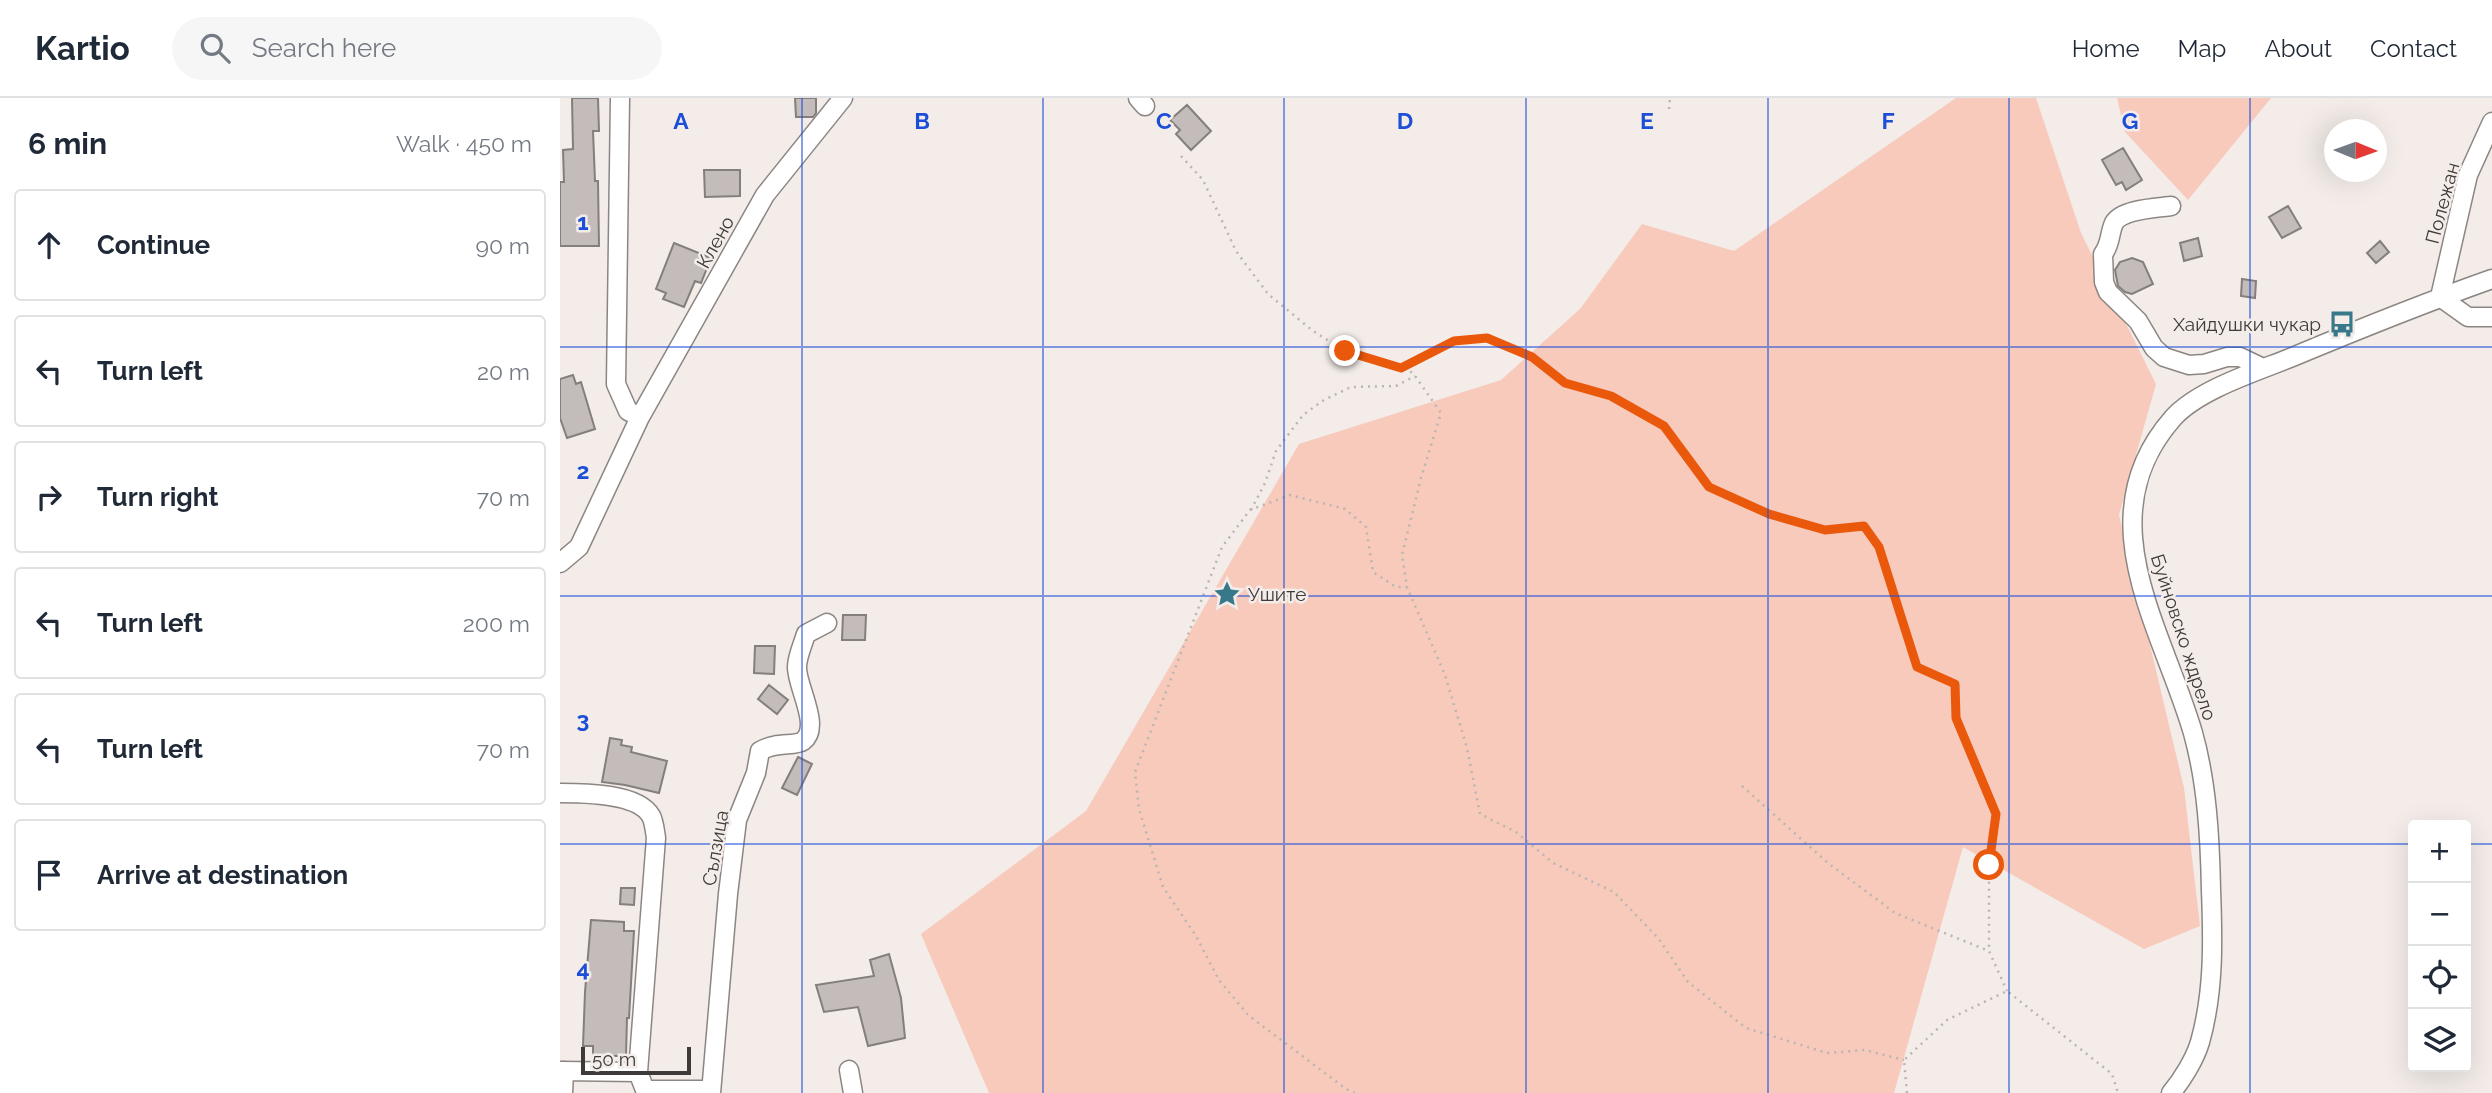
<!DOCTYPE html>
<html lang="en">
<head>
<meta charset="utf-8">
<style>
	body { margin:0; font-family:Raleway,sans-serif; background:#f6f6f7; color:#1f2937 }
	.controls { position:absolute; right:21px; bottom:21px; display:grid; overflow:hidden; border-radius:7px; box-shadow:0 7px 28px #0002 }
	.controls button { width:63px; height:63px; display:grid; place-items:center; padding:0; border:0; border-bottom:2px solid #e0e1e3; background:#fff; color:#1f2937; font:35px sans-serif }
	.compass { position:absolute; left:1764px; top:21px; width:63px; height:63px; border-radius:50%; background:#fff; box-shadow:0 7px 28px #0002; rotate:91deg }
	.scale { position:absolute; left:21px; bottom:18px; width:110px; box-sizing:border-box; padding-left:7px; border:4px solid #3d3a39; border-top:0; font-size:19px; line-height:24px; white-space:nowrap; color:#3d3a39; -webkit-text-stroke:5px #f3ece9; paint-order:stroke }
	.stop { position:absolute; width:21px; height:21px; margin:-16px; border:5px solid #ea580c; border-radius:50%; background:#fff }
	.stop.end { background:#ea580c; border-color:#fff; box-shadow:0 2px 7px #0008 }
	.list { margin:0; padding:0; list-style:none }
	h2 { display:flex; justify-content:space-between; align-items:center; height:91px; margin:0; padding:0 28px; font-size:30px }
	h2 small { font-size:23px; font-weight:400; color:#747a83 }
	.list li { display:grid; grid-template-columns:46px 1fr auto; gap:21px; align-items:center; box-sizing:border-box; height:112px; margin:0 14px 14px; padding:0 14px; border:2px solid #e0e1e3; border-radius:7px }
	.list b { display:block; font-size:26px; white-space:nowrap }
	.list em { font-size:23px; font-style:normal; color:#747a83 }
	.icon { flex:none; width:38px; height:38px; fill:none; stroke:currentColor; stroke-width:2; stroke-linecap:round; stroke-linejoin:round }
	.map { position:relative; flex:none; width:1932px; height:995px; overflow:hidden }
	header { display:flex; align-items:center; gap:42px; box-sizing:border-box; height:98px; padding:0 35px; background:#fff; border-bottom:2px solid #e0e1e3 }
	header strong { font-size:33px }
	nav { display:flex; gap:38px; margin-inline-start:auto; font-size:24px }
	.search { width:490px; height:63px; background:#f6f6f7; display:flex; align-items:center; gap:18px; box-sizing:border-box; padding:0 24px; border-radius:38px; color:#747a83; font-size:26px }
	main { display:flex }
	aside { flex:1; background:#fff }
	.map>svg:first-child { display:block }
</style>
</head>
<body>
<header>
<strong>Kartio</strong>
<div class="search"><svg class="icon" aria-label="search" viewBox="0 0 24 24"><circle cx="10" cy="10" r="6"/><path d="M15 15l6 6"/></svg>Search here</div>
<nav><a>Home</a><a>Map</a><a>About</a><a>Contact</a></nav>
</header>
<main>
<aside>
<h2>6 min<small>Walk · 450 m</small></h2>
<ul class="list">
<li><svg class="icon" aria-label="ahead" viewBox="0 0 24 24"><path d="M12 20V5M6 11l6-6 6 6"/></svg><div><b>Continue</b></div><em>90 m</em></li>
<li><svg class="icon" aria-label="left" viewBox="0 0 24 24"><path d="M17 20v-9H6M10 6l-5 5 5 5"/></svg><div><b>Turn left</b></div><em>20 m</em></li>
<li><svg class="icon" aria-label="right" viewBox="0 0 24 24"><path d="M7 20v-9h11M14 6l5 5-5 5"/></svg><div><b>Turn right</b></div><em>70 m</em></li>
<li><svg class="icon" aria-label="left" viewBox="0 0 24 24"><path d="M17 20v-9H6M10 6l-5 5 5 5"/></svg><div><b>Turn left</b></div><em>200 m</em></li>
<li><svg class="icon" aria-label="left" viewBox="0 0 24 24"><path d="M17 20v-9H6M10 6l-5 5 5 5"/></svg><div><b>Turn left</b></div><em>70 m</em></li>
<li><svg class="icon" aria-label="arrive" viewBox="0 0 24 24"><path d="M6 21V4h12l-3 4 3 4H6"/></svg><div><b>Arrive at destination</b></div></li>
</ul>
</aside>
<div class="map">
<svg width="1932" height="995" viewBox="0 0 1932 995">
	<rect width="100%" height="100%" fill="#f3ece9"/>
	<path fill="#f7cabb" d="M 1396,0 L 1476,0 L 1521,135 L 1596,286 L 1559,417 L 1624,690 L 1640,828 L 1584,851 L 1403,749 L 1334,995 L 429,995 L 361,836 L 526,713 L 739,346 L 941,282 L 1020,211 L 1082,126 L 1174,153 Z
		M 1557,0 L 1711,0 L 1628,102 L 1565,34 Z"/>
	<path fill="#c3bcba" stroke="#847e7c" stroke-width="2" d="M 12,0 L 38,0 L 39,33 L 33,33 L 35,83 L 38,83 L 39,148 L 0,148 L 0,84 L 4,84 L 3,52 L 13,51 Z
		M 235,0 L 256,0 L 256,15 L 253,19 L 236,19 Z
		M 627,7 L 651,33 L 631,52 L 616,36 L 620,32 L 610,22 Z
		M 1563,50 L 1582,82 L 1566,92 L 1562,84 L 1556,87 L 1542,62 Z
		M 144,72 L 180,72 L 180,98 L 145,99 Z
		M 1728,108 L 1741,130 L 1722,140 L 1709,119 Z
		M 1638,140 L 1642,158 L 1624,163 L 1620,145 Z
		M 1820,143 L 1829,154 L 1816,165 L 1807,155 Z
		M 114,145 L 151,160 L 141,185 L 135,183 L 124,209 L 103,201 L 106,195 L 96,191 Z
		M 1572,160 L 1583,164 L 1593,186 L 1572,196 L 1565,194 L 1558,188 L 1555,172 L 1560,164 Z
		M 1682,181 L 1696,183 L 1695,200 L 1681,198 Z
		M 13,277 L 16,286 L 21,284 L 35,331 L 7,340 L 0,320 L 0,281 Z
		M 283,517 L 306,517 L 305,542 L 282,542 Z
		M 195,548 L 215,548 L 214,576 L 194,575 Z
		M 209,587 L 228,602 L 217,616 L 198,601 Z
		M 50,640 L 62,642 L 61,647 L 72,649 L 71,654 L 107,663 L 99,695 L 65,687 L 42,684 Z
		M 238,659 L 252,666 L 237,697 L 222,690 Z
		M 61,790 L 75,790 L 74,807 L 60,806 Z
		M 31,822 L 64,824 L 64,833 L 74,833 L 69,920 L 67,920 L 66,958 L 33,958 L 33,948 L 23,948 L 25,894 Z
		M 329,856 L 341,900 L 345,940 L 308,948 L 298,909 L 264,914 L 256,887 L 314,878 L 310,862 Z"/>
	<g fill="none" stroke-linecap="round" stroke-linejoin="round">
		<g stroke="#8c8683" stroke-width="21">
			<path id="minor" d="M 60,0 L 56,286 L 68,313 L 80,319
				M 578,0 L 585,8
				M 1611,108 C 1596,110 1562,111 1554,125 C 1549,136 1551,146 1543,156 L 1544,184 L 1548,194 L 1578,223 L 1594,250 L 1604,259 L 1629,267 L 1644,266 L 1667,259 L 1680,259 L 1703,270
				M 1880,199 L 1908,77 L 1932,24
				M 1880,199 L 1908,219 L 1932,219
				M 0,465 L 19,449 L 80,319 L 205,97 L 283,0
				M 0,695 C 24,695 78,695 91,718 C 94,723 95,734 96,740 L 78,974 L 85,992 L 151,992
				M 289,972 L 293,995
				M 0,973 L 78,974
				M 3,995 L 4,973
				M 151,995 L 168,796 L 177,722 L 196,675 L 200,653 C 217,643 234,649 243,643 C 262,629 236,587 237,569 C 237,559 243,546 246,536 L 267,525
				M 1611,995 C 1622,982 1635,961 1640,944 C 1654,894 1653,844 1651,792 C 1650,740 1647,685 1633,635 C 1603,531 1525,420 1613,320 C 1638,292 1695,274 1730,260 C 1797,232 1864,205 1932,181"/>
		</g>
		<path stroke="#bbb5b2" stroke-width="2.5" stroke-dasharray="2 5" stroke-linecap="butt" d="M 1109,11 L 1110,0
			M 621,58 L 643,82 L 676,153 L 708,196 L 753,233 L 785,253 L 841,269 L 853,275 L 881,315 L 861,380 L 842,457 L 847,489 L 885,577 L 907,650 L 920,716 L 956,734 L 993,765 L 1054,794 L 1098,840 L 1128,884 L 1186,930 L 1267,955 L 1305,952 L 1344,962
			M 841,269 L 894,243 L 927,240 L 972,259 L 1005,285 L 1051,298 L 1104,328 L 1149,389 L 1209,417 L 1265,432 L 1304,428 L 1319,449 L 1357,570 L 1395,586 L 1396,620 L 1436,717 L 1429,767 L 1429,853
			M 691,412 L 705,385 L 716,353 L 743,317 L 764,302 L 791,289 L 836,288 L 855,278
			M 1182,688 L 1268,765 L 1335,815 L 1429,853 L 1447,893
			M 795,995 L 786,991 L 688,917 L 659,882 L 636,838 L 603,789 L 579,711 L 575,674 L 662,449 L 690,412 L 730,397 L 785,411 L 806,429 L 813,474 L 836,489 L 847,489
			M 1347,995 L 1344,962 L 1387,922 L 1447,893 L 1552,976 L 1558,995"/>
		<use href="#minor" stroke="#fff" stroke-width="18"/>
	</g>
	<g fill="none" stroke-linecap="round" stroke-linejoin="round">
		<path stroke="#ea580c" stroke-width="9" d="M 785,253 L 841,270 L 894,243 L 927,240 L 972,259 L 1005,285 L 1051,298 L 1104,328 L 1149,389 L 1209,416 L 1265,432 L 1304,428 L 1319,449 L 1357,569 L 1395,586 L 1396,620 L 1436,716 L 1429,767"/>
	</g>
	<path fill="none" stroke="#1d4ed8" stroke-width="2" stroke-opacity="0.55" d="M 242,0 L 242,995M 483,0 L 483,995M 724,0 L 724,995M 966,0 L 966,995M 1208,0 L 1208,995M 1449,0 L 1449,995M 1690,0 L 1690,995M 0,249 L 1932,249M 0,498 L 1932,498M 0,746 L 1853,746M 1906,746 L 1932,746"/>
	<defs>
		<g id="bus-bare" transform="scale(2.1)"><path d="M-5-6H5V4H4V6H2V4H-2V6H-4V4H-5ZM-3.5-4V0h7V-4ZM-3.5 1.2v1.5H-2V1.2ZM2 1.2v1.5H3.5V1.2Z" fill="#37788b" stroke="#f3ece9" stroke-width="2.5" paint-order="stroke"/></g>
		<g id="sight-bare" transform="scale(2.1)"><path d="M0-6L1.8-2.2L6-1.7L2.9 1.2L3.7 5.4L0 3.3L-3.7 5.4L-2.9 1.2L-6-1.7L-1.8-2.2Z" fill="#37788b" stroke="#f3ece9" stroke-width="2.5" paint-order="stroke"/></g>
	</defs>
	<g fill-rule="evenodd">
		<use href="#bus-bare" x="1782" y="226"/>
		<use href="#sight-bare" x="667" y="496"/>
	</g>
	<g text-anchor="middle" stroke-width="5" stroke-linejoin="round" paint-order="stroke">
		<g font-size="19" fill="#3d3a39" stroke="#f3ece9">
			<text transform="translate(1882 105) rotate(-75)" y="7">Полежан</text>
			<text transform="translate(155 144) rotate(-61)" y="7">Клено</text>
			<text transform="translate(1624 539) rotate(72)" y="7">Буйновско ждрело</text>
			<text transform="translate(155 750) rotate(-80)" y="7">Сълзица</text>
		</g>
		<g font-size="19" fill="#3d3a39" stroke="#f3ece9" text-anchor="end">
			<text x="1761" y="233">Хайдушки чукар</text>
			<text x="688" y="503" text-anchor="start">Ушите</text>
		</g>
	</g>
	<g font-size="23" text-anchor="middle" font-weight="bold" fill="#1d4ed8" stroke="#f3ece9" stroke-width="5" stroke-linejoin="round" paint-order="stroke">
		<text x="121" y="31">A</text>
		<text x="362" y="31">B</text>
		<text x="604" y="31">C</text>
		<text x="845" y="31">D</text>
		<text x="1087" y="31">E</text>
		<text x="1328" y="31">F</text>
		<text x="1570" y="31">G</text>
		<text x="23" y="132">1</text>
		<text x="23" y="381">2</text>
		<text x="23" y="630">3</text>
		<text x="23" y="879">4</text>
	</g>
</svg>
<div class="controls">
<button>+</button>
<button>−</button>
<button><svg class="icon" aria-label="locate" viewBox="0 0 24 24"><circle cx="12" cy="12" r="6"/><path d="M12 2v4M12 18v4M2 12h4M18 12h4"/></svg></button>
<button><svg class="icon" aria-label="layers" viewBox="0 0 24 24"><path d="M12 4l9 5-9 5-9-5zM3 14l9 5 9-5"/></svg></button>
</div>
<svg class="compass" viewBox="-18 -18 36 36"><path d="M0-13l5 13h-10z" fill="#e53935"/><path d="M0 13l5-13h-10z" fill="#747a83"/></svg>
<div class="scale">50 m</div>
<div class="stop" style="left:1429px;top:767px"></div>
<div class="stop end" style="left:785px;top:253px"></div>
</div>
</main>
</body>
</html>
